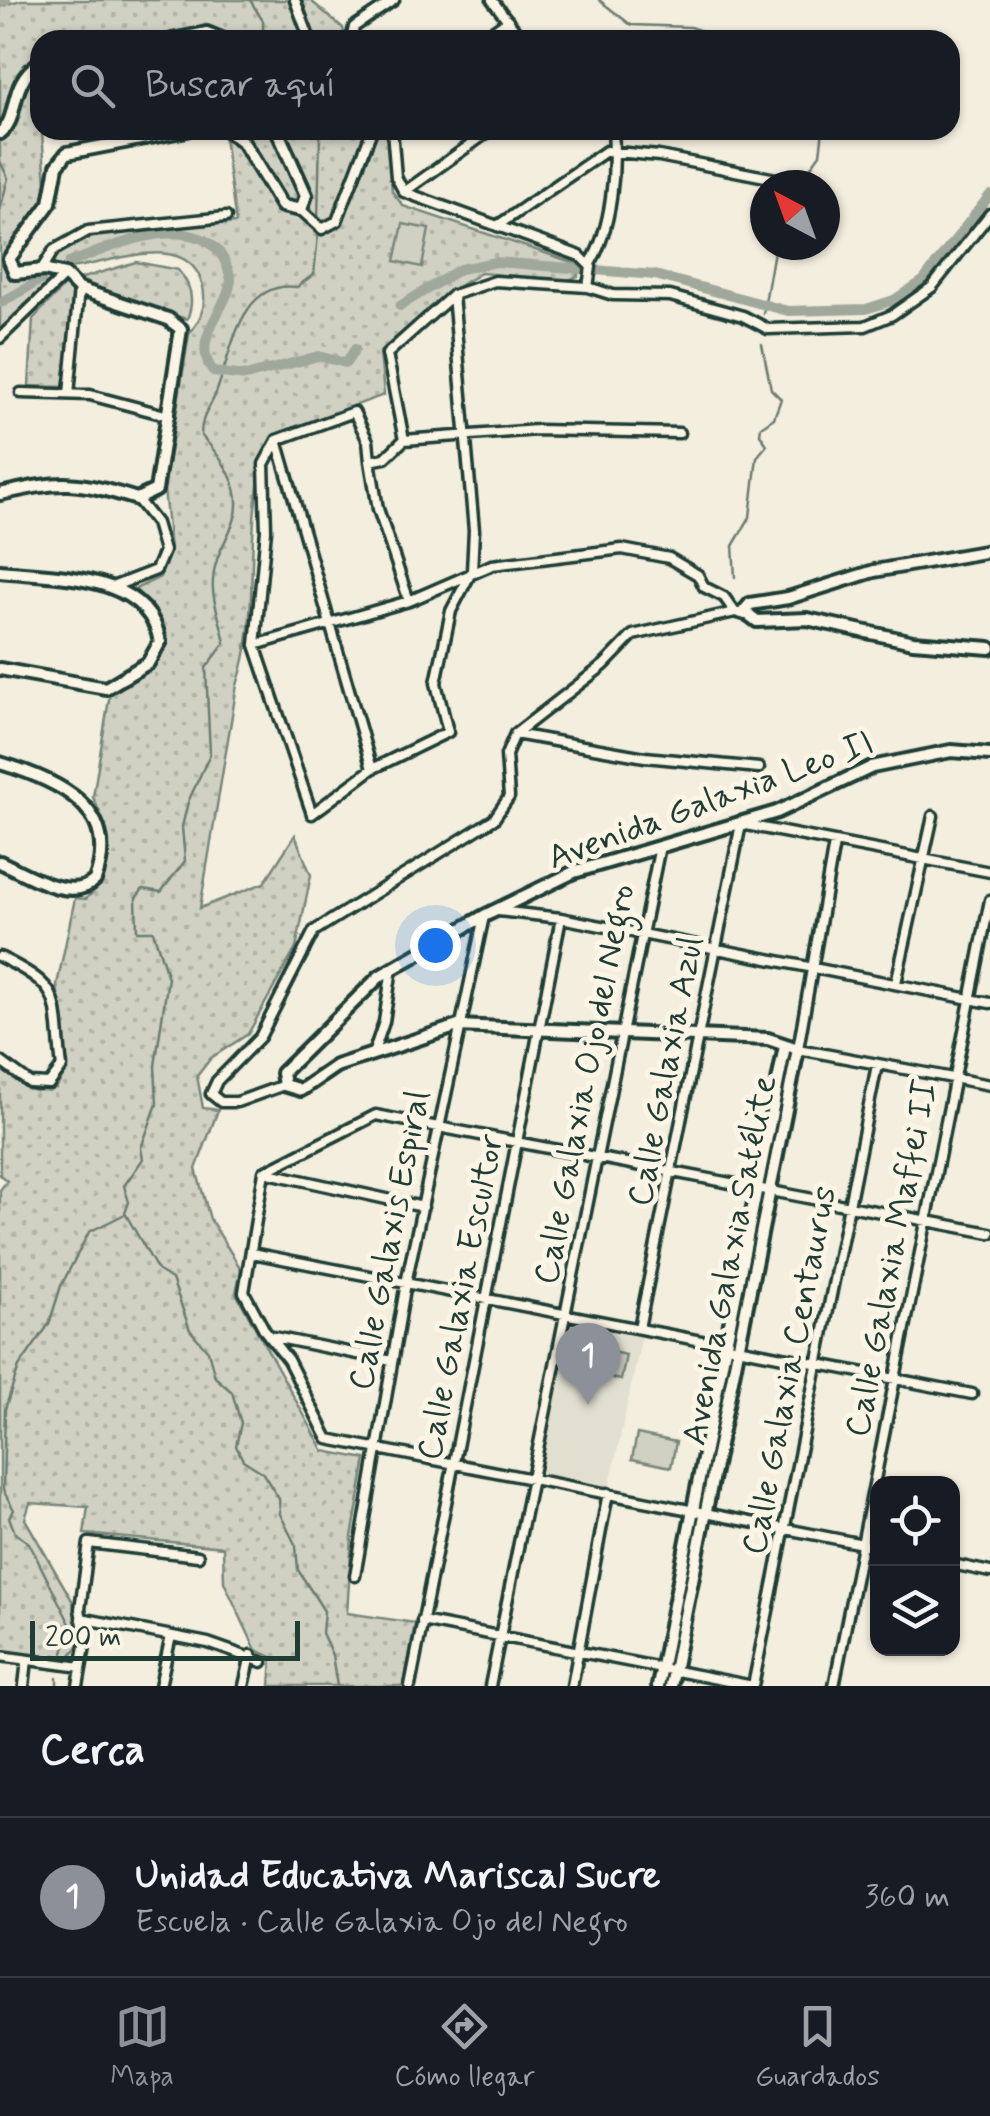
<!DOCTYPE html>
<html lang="es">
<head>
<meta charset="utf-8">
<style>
	body { margin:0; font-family:Mynerve,sans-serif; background:#20242c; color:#f1f3f6 }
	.controls { position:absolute; right:30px; bottom:30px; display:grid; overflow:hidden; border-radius:20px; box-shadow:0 2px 8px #0004 }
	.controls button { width:90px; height:90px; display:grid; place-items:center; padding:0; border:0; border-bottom:2px solid #363941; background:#171b24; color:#f1f3f6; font:50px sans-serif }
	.compass { position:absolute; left:750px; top:170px; width:90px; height:90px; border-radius:50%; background:#171b24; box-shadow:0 2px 8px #0004; rotate:319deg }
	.scale { position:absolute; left:30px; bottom:25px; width:270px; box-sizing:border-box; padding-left:10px; border:5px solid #1f3d34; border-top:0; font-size:28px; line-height:35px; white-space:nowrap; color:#1f3d34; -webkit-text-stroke:8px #fcf5e5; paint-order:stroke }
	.you { position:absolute; left:435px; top:945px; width:35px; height:35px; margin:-25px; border:8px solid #fff; border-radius:50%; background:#1a73e8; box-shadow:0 0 0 15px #1a73e833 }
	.badge { display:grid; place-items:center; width:65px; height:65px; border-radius:50%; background:#8c9099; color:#fff; font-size:32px; font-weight:700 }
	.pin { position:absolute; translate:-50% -82px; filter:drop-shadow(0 2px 5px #0008) }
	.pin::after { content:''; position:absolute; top:52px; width:35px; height:30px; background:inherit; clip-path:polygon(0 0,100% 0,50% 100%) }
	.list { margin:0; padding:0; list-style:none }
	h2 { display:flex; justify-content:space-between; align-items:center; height:130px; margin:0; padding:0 40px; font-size:42px }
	h2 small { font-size:32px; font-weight:400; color:#9ea1a6 }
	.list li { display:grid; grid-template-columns:65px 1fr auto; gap:30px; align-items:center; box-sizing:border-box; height:160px; padding:0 40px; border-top:2px solid #363941 }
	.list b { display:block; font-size:38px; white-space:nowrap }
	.list p { margin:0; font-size:32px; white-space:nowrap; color:#9ea1a6 }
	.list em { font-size:32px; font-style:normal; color:#9ea1a6 }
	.icon { flex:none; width:55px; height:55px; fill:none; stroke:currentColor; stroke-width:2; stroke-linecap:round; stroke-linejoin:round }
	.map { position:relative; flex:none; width:990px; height:1686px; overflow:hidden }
	.search { position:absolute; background:#171b24; box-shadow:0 2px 8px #0004; left:30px; right:30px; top:30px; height:110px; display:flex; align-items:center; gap:25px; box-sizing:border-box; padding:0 35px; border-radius:30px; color:#9ea1a6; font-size:38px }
	.sheet { height:290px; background:#171b24 }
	nav { display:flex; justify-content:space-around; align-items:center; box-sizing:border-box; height:140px; border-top:2px solid #363941; background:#171b24; font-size:28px; color:#9ea1a6 }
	nav a { display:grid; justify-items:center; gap:5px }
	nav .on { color:#8c9099 }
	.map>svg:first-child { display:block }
</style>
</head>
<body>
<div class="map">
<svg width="990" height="1686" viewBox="0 0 990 1686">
	<defs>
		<pattern id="grass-dots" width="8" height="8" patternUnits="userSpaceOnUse" patternTransform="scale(2.5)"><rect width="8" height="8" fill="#d0d1c2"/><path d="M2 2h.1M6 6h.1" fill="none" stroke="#b2b4a7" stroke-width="1.8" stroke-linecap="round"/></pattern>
	</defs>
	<rect width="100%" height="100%" fill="#f3eede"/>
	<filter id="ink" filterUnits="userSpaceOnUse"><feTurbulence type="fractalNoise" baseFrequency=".01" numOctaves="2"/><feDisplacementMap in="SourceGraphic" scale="20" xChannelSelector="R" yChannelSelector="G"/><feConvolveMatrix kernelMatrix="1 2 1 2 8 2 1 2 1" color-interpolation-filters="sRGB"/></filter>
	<g filter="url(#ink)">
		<path fill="#e1dfd0" d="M 567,1319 L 642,1335 L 609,1488 L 535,1475 Z"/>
		<path fill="url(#grass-dots)" stroke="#78877b" stroke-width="2.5" d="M 21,0 L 310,0 L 343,28 L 345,40 L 210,40 L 207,28 L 137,40 L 40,40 L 40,57 L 36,58 L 47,195 L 41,211 L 4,255 L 14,279 L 57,276 L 42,296 L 0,331 L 0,6 Z
			M 223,130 L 387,130 L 392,191 L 403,206 L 578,264 L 578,276 L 567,281 L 481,273 L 450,291 L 380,352 L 384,395 L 274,435 C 237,512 265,605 237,685 L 200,908 L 264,883 L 295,835 L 311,875 L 296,948 L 248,1034 L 211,1058 L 197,1076 L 203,1108 L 218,1110 L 196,1169 L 210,1219 L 241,1269 L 236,1293 L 324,1451 L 366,1459 L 352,1537 L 347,1613 L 415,1623 L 404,1686 L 270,1686 L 272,1657 L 256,1650 L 224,1582 L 223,1547 L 84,1534 L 88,1507 L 30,1503 L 25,1519 L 73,1602 L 79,1645 L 67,1660 L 0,1650 L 0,1190 L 7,1181 L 0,1175 L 0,1068 L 35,1091 L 56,1088 L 67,1071 L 57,985 L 75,898 L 86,899 L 99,886 L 107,861 L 104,822 L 93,797 L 110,693 C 167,663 189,641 135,589 L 160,577 L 170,549 L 164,489 L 189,334 C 202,319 208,303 202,283 C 183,222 91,275 50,268 L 52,256 C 102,222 177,227 236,223 Z
			M 136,262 L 178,270 C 191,284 195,300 187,319 L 119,298 L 79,279 Z
			M 65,285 L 75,296 L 63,387 L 29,386 L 33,319 Z"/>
		<path fill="#d0d1c2" stroke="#78877b" stroke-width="2.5" d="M 403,224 L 429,229 L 422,267 L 395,261 Z
			M 587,1347 L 626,1355 L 621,1380 L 581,1372 Z
			M 637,1434 L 676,1442 L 671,1467 L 632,1459 Z"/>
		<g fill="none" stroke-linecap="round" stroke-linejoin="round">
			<path stroke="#6c7d72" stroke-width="2.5" d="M 250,0 L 263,21 L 263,39 L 279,40
				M 599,0 L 631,25 L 690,27 L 729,40
				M 313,130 L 320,133 L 318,220
				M 0,161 L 8,178 L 0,211
				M 798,185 L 820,154 L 823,130
				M 318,235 L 314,274 L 297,287 C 239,279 232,353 216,393 C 209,410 201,416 201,435 C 221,457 246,489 234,521 C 226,542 214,557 213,580 C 211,600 222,623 225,643 L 206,668 L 210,754 L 188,802 L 182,827 L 185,861 L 161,892 L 143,889 L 136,898 L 137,931 L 153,931 L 168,978 L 155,1066 L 157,1104 L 141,1148 L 143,1159 L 124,1186 L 129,1202 L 125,1213 L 158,1271 L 172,1279 L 190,1330 L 208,1351 L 215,1377 L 232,1392 L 241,1423 L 236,1446 L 243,1460 L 262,1472 L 279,1499 L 280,1514 L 296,1546 L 298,1570 L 324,1611 L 322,1633 L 332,1655 L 337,1686
				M 763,314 L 775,245
				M 735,577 L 733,546 L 750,517 L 757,457 L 767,445 L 760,434 L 761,427 L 774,418 L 781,399 L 771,389 L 762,344
				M 63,1653 L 71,1626 L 29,1543 L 15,1533 L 9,1517 L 14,1510 L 3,1490 L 5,1409 L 19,1367 L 49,1324 L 61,1286 L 89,1232 L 123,1215
				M 57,1686 L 57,1678"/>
			<path stroke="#a0a89b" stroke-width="10" d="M 0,1 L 6,0
				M 69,263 C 119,243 215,200 231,280 C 228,309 188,341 214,372 L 246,376 L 318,356 L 346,363 L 355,349
				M 0,303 L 41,280
				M 400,306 L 460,269 L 496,262 L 655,275 L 788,311 L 866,309 L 894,300 L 923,281 L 990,195"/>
			<g stroke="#1f3d34" stroke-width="15">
				<path id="street" d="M 295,0 L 310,40
					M 492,0 L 523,40
					M 351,40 L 354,27 L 394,0
					M 480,40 L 508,20
					M 392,130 L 396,177 L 404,192 L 580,256 L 591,267 L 588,287
					M 404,192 L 491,130
					M 301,210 L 322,229 L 337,221 L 372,130
					M 497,226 L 606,151 L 659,156 L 781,180
					M 590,264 C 612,228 616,172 613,130
					M 41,270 L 54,250 L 88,231 L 226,217
					M 453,295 L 474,530 L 472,571 L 451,611 L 436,683 L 448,732 L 372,769 L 312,814 L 255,645 L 266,530 L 264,464 L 277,440 L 354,412 L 368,441 L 370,461 L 385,458 L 404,440 L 387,354 L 453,295 L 495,281 L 588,287 L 613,295 L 670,296 L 743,316 L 768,329 L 865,326 L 892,315 L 932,287 L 990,214
					M 0,338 L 65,275
					M 21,393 L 90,395 L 169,416
					M 69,394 L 79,289
					M 277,440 L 372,769
					M 404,440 L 537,430 L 679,433
					M 370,461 L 378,509 L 409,601
					M 112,587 L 156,570 L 164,551 L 156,523 L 137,499
					M 255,645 L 409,601 L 492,565 L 622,549 L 669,558 L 698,575 L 704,587 L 724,597 L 735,612
					M 515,734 L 645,757 L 759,768
					M 834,844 L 798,1049 L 990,1085
					M 498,911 L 561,918 L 990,1003
					M 0,957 C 67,990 53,998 62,1067 L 49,1084 L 30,1083 L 0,1061
					M 896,983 L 933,816
					M 374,1051 L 384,1022 L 392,968
					M 284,1085 L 237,1102 L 221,1102 L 211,1094 L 217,1081 L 260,1037 L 314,931 L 494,819 L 509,797 L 506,755 L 515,734 L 604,665 L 633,635 L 735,612 L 745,615
					M 264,1172 L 244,1292 L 265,1331 L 288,1360 L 328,1439 L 878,1547
					M 264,1172 L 376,1115 L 990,1233
					M 264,1172 L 423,1207
					M 252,1253 L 972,1394
					M 639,1328 L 741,824 L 990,872
					M 269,1336 L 392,1361
					M 952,1564 L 990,1572
					M 355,1576 L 406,1283 L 484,916
					M 81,1618 L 208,1643 L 262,1662
					M 422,1621 L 753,1686
					M 0,1656 L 81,1667
					M 24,1686 L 27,1660
					M 78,1686 L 86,1640 L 80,1609 L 89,1543 L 198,1556
					M 160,1686 L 171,1636
					M 244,1686 L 251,1655
					M 410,1686 L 561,918
					M 490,1686 L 660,846
					M 572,1686 L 608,1493
					M 753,1686 L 877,1065
					M 834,1686 L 990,900"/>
			</g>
			<g stroke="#1f3d34" stroke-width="18">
				<path id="secondary" d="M 172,40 L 207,33 L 224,40
					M 227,130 L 243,142 L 282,206 L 301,210 L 306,195 L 277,130
					M 0,133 C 21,117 6,86 40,62
					M 0,494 C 63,480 74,480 137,499 L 156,490 L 181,329 L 168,319 L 79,289 L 65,275 L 44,270 L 15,273 L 9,259 L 50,203 L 57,166 L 67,153 L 187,130
					M 990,551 L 874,571 L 788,598 L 750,604 L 744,611 L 757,621 L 807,619 L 913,642 L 990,648
					M 0,571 C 54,577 148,572 160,642 L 148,663 L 106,688 L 0,669
					M 0,763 C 57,780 122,808 95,880 C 71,904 25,873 0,862
					M 658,1686 L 785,1046
					M 671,1686 L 798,1049 L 768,1039 L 458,1026 L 336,1066 L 301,1090 L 284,1085 L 282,1073 L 380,976 L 484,916 L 574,872 L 777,812 L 872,767 L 951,751 L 990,754"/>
			</g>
			<use href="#street" stroke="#fcf5e5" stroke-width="8"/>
			<use href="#secondary" stroke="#fcf5e5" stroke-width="10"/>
		</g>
	</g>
	<g text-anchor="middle" stroke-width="10" stroke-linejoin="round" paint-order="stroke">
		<g font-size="35" fill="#1f3d34" stroke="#fcf5e5">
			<text transform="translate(710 799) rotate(-20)" y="12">Avenida Galaxia Leo II</text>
			<text transform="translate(664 1071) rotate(-79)" y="12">Calle Galaxia Azul</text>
			<text transform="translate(583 1084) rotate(-79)" y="12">Calle Galaxia Ojo del Negro</text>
			<text transform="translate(388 1240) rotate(-79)" y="12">Calle Galaxis Espiral</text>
			<text transform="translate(890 1258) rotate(-79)" y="12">Calle Galaxia Maffei II</text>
			<text transform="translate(728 1260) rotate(-79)" y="12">Avenida Galaxia Satélite</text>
			<text transform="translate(459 1297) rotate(-79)" y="12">Calle Galaxia Escultor</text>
			<text transform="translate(788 1370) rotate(-79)" y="12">Calle Galaxia Centaurus</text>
		</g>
	</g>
</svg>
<div class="controls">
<button><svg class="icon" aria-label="locate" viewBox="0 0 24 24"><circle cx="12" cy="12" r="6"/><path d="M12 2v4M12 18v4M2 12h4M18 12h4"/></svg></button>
<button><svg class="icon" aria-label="layers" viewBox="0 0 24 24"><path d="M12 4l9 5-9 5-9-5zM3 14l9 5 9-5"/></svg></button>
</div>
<svg class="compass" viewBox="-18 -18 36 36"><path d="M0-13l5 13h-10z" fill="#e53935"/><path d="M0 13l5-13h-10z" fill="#9ea1a6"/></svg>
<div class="scale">200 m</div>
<div class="you"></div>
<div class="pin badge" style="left:588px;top:1405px">1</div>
<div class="search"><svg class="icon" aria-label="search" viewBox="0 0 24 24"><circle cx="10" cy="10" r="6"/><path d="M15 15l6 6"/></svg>Buscar aquí</div>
</div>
<section class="sheet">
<h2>Cerca<small></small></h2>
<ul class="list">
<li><span class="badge">1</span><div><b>Unidad Educativa Mariscal Sucre</b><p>Escuela · Calle Galaxia Ojo del Negro</p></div><em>360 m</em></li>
</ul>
</section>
<nav>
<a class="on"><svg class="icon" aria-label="map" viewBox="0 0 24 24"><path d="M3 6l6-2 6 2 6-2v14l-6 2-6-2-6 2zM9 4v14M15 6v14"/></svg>Mapa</a>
<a><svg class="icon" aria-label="directions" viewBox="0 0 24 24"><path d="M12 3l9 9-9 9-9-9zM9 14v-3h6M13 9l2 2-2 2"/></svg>Cómo llegar</a>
<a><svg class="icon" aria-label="saved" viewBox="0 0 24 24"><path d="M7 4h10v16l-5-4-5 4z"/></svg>Guardados</a>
</nav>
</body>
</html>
